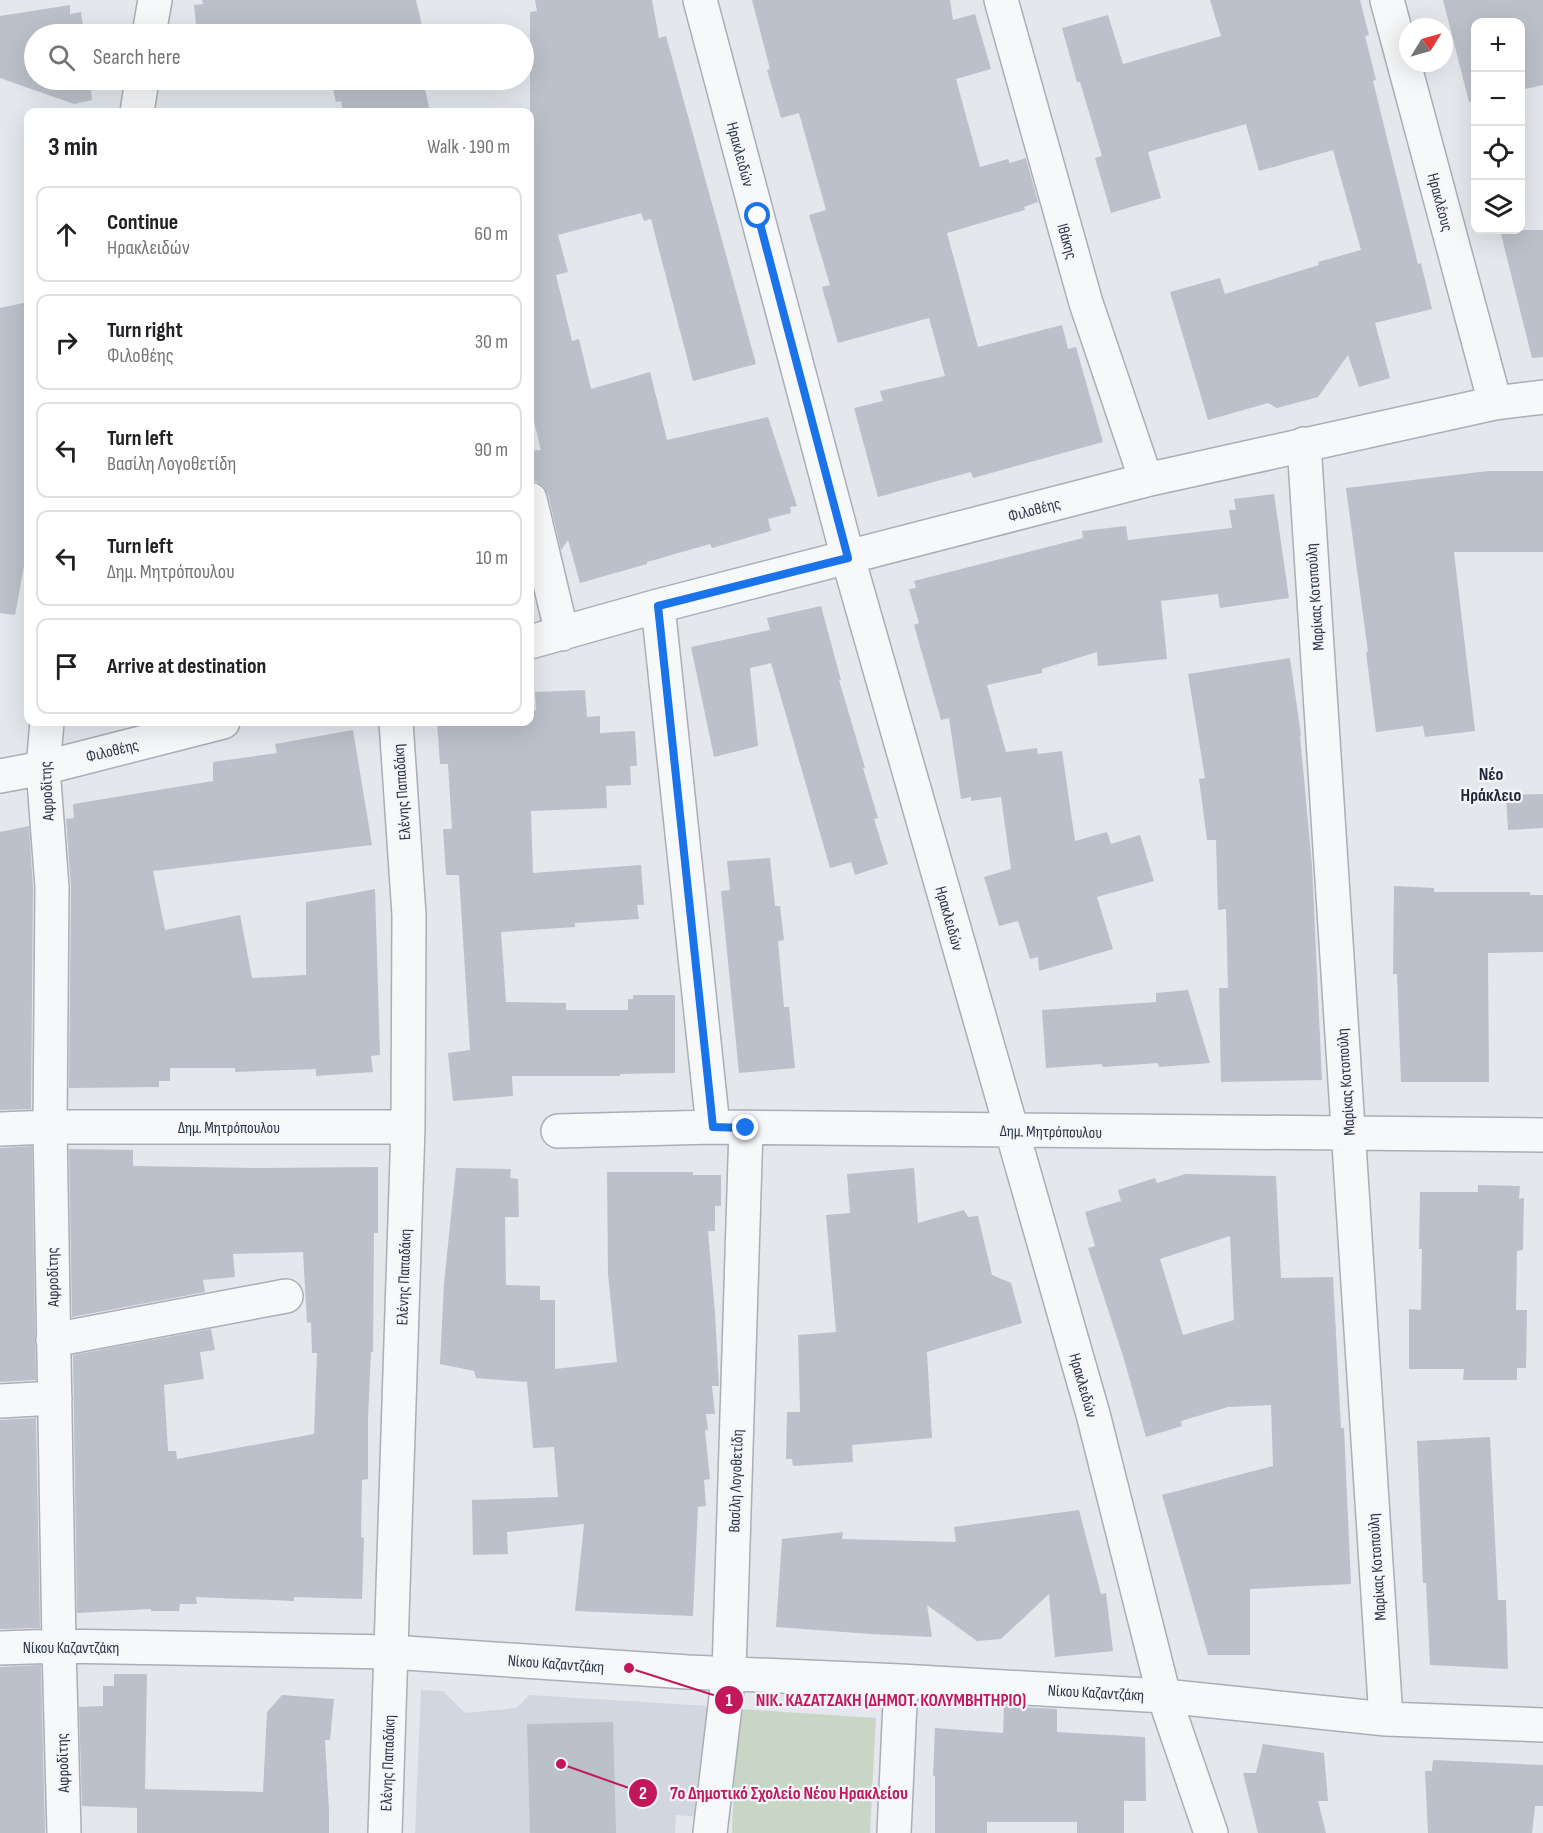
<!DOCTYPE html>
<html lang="en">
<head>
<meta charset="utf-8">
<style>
	body { margin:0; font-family:"Sofia Sans Condensed",sans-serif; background:#f6f6f6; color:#202124 }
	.controls { position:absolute; right:18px; top:18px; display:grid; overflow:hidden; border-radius:12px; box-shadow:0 6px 24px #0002 }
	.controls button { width:54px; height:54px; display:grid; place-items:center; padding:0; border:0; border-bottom:2px solid #e0e0e0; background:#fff; color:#202124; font:30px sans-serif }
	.compass { position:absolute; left:1399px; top:18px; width:54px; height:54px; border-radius:50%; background:#fff; box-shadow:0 6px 24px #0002; rotate:53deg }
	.stop { position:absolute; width:18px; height:18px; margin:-14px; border:4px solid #1a73e8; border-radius:50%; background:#fff }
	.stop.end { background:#1a73e8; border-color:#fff; box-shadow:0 2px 6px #0008 }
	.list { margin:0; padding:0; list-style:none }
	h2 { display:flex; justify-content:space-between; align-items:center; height:78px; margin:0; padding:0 24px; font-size:26px }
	h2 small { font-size:20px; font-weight:400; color:#757577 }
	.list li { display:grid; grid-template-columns:39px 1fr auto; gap:18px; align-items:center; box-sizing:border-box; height:96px; margin:0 12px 12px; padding:0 12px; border:2px solid #e0e0e0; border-radius:12px }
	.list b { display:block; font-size:22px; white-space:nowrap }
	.list p { margin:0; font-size:20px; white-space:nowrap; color:#757577 }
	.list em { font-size:20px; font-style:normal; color:#757577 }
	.icon { flex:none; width:33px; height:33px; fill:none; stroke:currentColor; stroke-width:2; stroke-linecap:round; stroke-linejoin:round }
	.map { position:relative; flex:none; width:1543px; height:1833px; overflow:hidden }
	.search { position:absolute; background:#fff; box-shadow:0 6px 24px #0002; left:24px; top:24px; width:510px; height:66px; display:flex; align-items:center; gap:15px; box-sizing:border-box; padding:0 21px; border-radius:33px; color:#757577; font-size:22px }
	.panel { position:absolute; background:#fff; box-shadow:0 6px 24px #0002; left:24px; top:108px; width:510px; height:618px; border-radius:12px }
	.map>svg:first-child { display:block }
</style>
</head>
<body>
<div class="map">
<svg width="1543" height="1833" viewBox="0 0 1543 1833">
	<rect width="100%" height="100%" fill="#e4e7ec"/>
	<path fill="#d2d6de" d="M 421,1690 L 443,1691 L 465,1713 L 517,1708 L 529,1695 L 708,1706 L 701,1817 L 676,1815 L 675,1833 L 415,1833 Z"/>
	<path fill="#c9d6c5" d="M 737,1709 L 876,1718 L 870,1833 L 732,1833 Z"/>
	<path fill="#bbc0ca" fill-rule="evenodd" d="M 202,0 L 416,0 L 424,34 L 197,34 L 194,5 L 203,4 Z
		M 535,0 L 652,0 L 659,38 L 666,36 L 756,364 L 693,381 L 651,219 L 644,221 L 641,213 L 558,235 L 568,272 L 556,275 L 572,341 L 579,339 L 591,389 L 650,372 L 667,440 L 768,417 L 797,506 L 790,507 L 791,513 L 768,519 L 771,531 L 712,548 L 710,544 L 647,562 L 647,564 L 580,583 L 568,540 L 561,550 L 548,494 L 543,486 L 536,481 L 530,481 L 530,451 L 541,450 L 530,405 L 530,12 L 537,11 Z
		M 752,0 L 950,0 L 953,20 L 975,14 L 991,69 L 956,79 L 980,167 L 1008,159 L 1010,163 L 1026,158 L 1038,202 L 1024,207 L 1025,210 L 947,233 L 978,347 L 1062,325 L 1068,349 L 1076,347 L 1103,442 L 973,478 L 971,472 L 878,497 L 854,408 L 883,401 L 880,391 L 945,376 L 929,318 L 838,343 L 822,287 L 830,285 L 809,215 L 826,210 L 799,113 L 781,118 L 767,70 L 770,69 Z
		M 1210,0 L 1360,0 L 1369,35 L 1365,36 L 1376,80 L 1373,81 L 1418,264 L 1421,263 L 1432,309 L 1375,323 L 1390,378 L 1359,387 L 1348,355 L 1318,397 L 1277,408 L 1268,403 L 1208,420 L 1170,292 L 1220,278 L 1225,294 L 1319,265 L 1318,262 L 1361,250 L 1333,150 L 1259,171 L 1246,124 L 1148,152 L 1161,198 L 1111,213 L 1095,158 L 1102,156 L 1080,82 L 1077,82 L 1062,28 L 1108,15 L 1123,64 L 1221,36 Z
		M 1443,0 L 1543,0 L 1543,85 L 1521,90 L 1521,22 L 1476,22 L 1476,100 L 1469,102 Z
		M 70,5 L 70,14 L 81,12 L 84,34 L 34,34 L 34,80 L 90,80 L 92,100 L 74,104 L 0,78 L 0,16 Z
		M 331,80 L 423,80 L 430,112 L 343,112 L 341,101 L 336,102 Z
		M 1500,230 L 1543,230 L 1543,357 L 1532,358 Z
		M 28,302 L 28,544 L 15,615 L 0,613 L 0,308 Z
		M 1488,471 L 1543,471 L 1543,552 L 1454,552 L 1475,731 L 1425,737 L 1423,726 L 1376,732 L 1366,652 L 1368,652 L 1346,488 Z
		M 1274,494 L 1289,598 L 1220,608 L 1218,594 L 1161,601 L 1167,659 L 1098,666 L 1097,652 L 1042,669 L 1042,673 L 987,685 L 1006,752 L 1037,748 L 1038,754 L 1062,751 L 1075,841 L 1107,832 L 1111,844 L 1140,835 L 1154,881 L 1097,897 L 1113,949 L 1039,971 L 1038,957 L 1030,959 L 1018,921 L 999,926 L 984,877 L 1011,869 L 1001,797 L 971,801 L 971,797 L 961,799 L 949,718 L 941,720 L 914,625 L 919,623 L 909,589 L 916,588 L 914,581 L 1083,538 L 1082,531 L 1126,526 L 1128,540 L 1232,528 L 1229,510 L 1236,510 L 1234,499 Z
		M 821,606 L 841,680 L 839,680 L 865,768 L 863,768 L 878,818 L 874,819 L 888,864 L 855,875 L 851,862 L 830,868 L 771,663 L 750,668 L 758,746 L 714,757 L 691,647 L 770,630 L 767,618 Z
		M 1290,658 L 1301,735 L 1300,736 L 1312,865 L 1322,1080 L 1221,1082 L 1219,988 L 1228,988 L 1226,909 L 1218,910 L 1216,840 L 1207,840 L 1199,779 L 1205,778 L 1188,674 Z
		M 585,690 L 587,717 L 600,716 L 600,733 L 635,731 L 637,766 L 630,766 L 631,785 L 606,786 L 607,808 L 531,811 L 533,873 L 641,865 L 644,905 L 637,905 L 639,919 L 575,923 L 575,927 L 501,932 L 506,1002 L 566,1003 L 566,1010 L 628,1010 L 628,999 L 633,999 L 633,995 L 675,995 L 675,1073 L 620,1074 L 620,1076 L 512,1076 L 513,1096 L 453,1101 L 448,1053 L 470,1050 L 459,875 L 446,875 L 443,829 L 452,829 L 448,764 L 440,764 L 437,722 L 530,722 L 530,711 L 536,710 L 535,692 Z
		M 353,730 L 372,845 L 153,871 L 165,930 L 240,915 L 252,978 L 306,975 L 306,902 L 375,889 L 380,1055 L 371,1056 L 373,1072 L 316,1076 L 316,1069 L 235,1072 L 235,1068 L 170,1068 L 170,1081 L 159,1081 L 159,1087 L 69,1088 L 71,887 L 66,819 L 74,818 L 73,804 L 213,781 L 213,762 L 277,753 L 275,744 Z
		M 1543,794 L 1543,828 L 1508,830 L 1506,795 Z
		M 29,826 L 33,888 L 31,1109 L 0,1110 L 0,832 Z
		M 770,858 L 775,906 L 780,906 L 784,940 L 778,941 L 784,1007 L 789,1007 L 795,1068 L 739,1073 L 721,891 L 730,890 L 727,861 Z
		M 1394,886 L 1434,888 L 1434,892 L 1530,892 L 1530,895 L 1543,895 L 1543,952 L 1488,953 L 1489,1082 L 1401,1082 L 1397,974 L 1393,974 Z
		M 1188,990 L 1210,1063 L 1159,1067 L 1158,1063 L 1103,1067 L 1102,1064 L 1046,1068 L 1042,1010 L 1156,1002 L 1156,993 Z
		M 32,1146 L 36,1380 L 0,1382 L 0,1148 Z
		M 69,1149 L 133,1150 L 133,1166 L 261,1168 L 378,1167 L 378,1233 L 374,1233 L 373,1352 L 371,1352 L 368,1419 L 368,1479 L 362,1480 L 361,1537 L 364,1538 L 362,1599 L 294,1597 L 294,1601 L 196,1597 L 197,1604 L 180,1604 L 179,1611 L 151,1611 L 151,1609 L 77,1613 L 73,1355 L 211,1329 L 215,1350 L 200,1352 L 204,1379 L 164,1385 L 168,1451 L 176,1451 L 177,1459 L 314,1434 L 317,1353 L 312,1353 L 311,1323 L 307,1322 L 303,1252 L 233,1254 L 235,1277 L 203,1280 L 205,1292 L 72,1317 Z
		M 456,1168 L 511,1169 L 510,1178 L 518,1179 L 519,1217 L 505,1217 L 506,1285 L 540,1286 L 540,1300 L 555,1300 L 555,1369 L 617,1362 L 608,1274 L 607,1172 L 693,1172 L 693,1175 L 721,1175 L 721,1206 L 715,1206 L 715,1231 L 708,1231 L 715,1313 L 719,1386 L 712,1386 L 715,1414 L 706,1414 L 708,1430 L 705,1430 L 710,1479 L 704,1480 L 706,1506 L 698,1507 L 693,1616 L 575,1611 L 584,1524 L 507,1532 L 508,1554 L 473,1555 L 472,1500 L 558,1497 L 554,1447 L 533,1448 L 527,1382 L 476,1378 L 474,1371 L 440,1364 L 444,1283 Z
		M 914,1168 L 918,1223 L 964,1210 L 968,1217 L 978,1216 L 992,1275 L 1011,1283 L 1022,1323 L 927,1352 L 932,1438 L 852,1445 L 853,1462 L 793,1466 L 792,1459 L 786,1459 L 787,1412 L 800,1412 L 798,1335 L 836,1332 L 826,1215 L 850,1213 L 847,1174 Z
		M 1185,1174 L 1276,1176 L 1281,1278 L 1333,1277 L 1341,1428 L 1344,1428 L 1351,1584 L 1250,1589 L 1250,1655 L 1208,1655 L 1162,1495 L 1273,1466 L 1271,1405 L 1228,1407 L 1181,1421 L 1182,1426 L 1146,1437 L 1123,1356 L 1088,1248 L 1095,1246 L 1085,1212 L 1121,1201 L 1118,1190 L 1155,1178 L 1157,1183 ZM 1230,1236 L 1234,1320 L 1183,1335 L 1160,1259 Z
		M 1478,1185 L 1520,1186 L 1519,1199 L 1524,1198 L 1523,1250 L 1517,1251 L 1516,1310 L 1527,1310 L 1526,1368 L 1517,1368 L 1517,1380 L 1463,1380 L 1464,1369 L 1409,1369 L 1409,1309 L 1421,1310 L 1422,1249 L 1419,1249 L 1420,1192 L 1478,1192 Z
		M 36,1418 L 40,1628 L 0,1629 L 0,1420 Z
		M 1490,1437 L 1498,1600 L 1506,1600 L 1508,1669 L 1430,1665 L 1426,1583 L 1423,1583 L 1417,1441 Z
		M 1079,1510 L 1101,1594 L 1106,1593 L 1113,1651 L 1055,1657 L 1049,1594 L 1001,1639 L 977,1641 L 927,1605 L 932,1637 L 871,1634 L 776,1627 L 782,1539 L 843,1532 L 842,1539 L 956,1542 L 954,1527 Z
		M 41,1665 L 45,1833 L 0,1833 L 0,1667 Z
		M 114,1674 L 147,1674 L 145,1789 L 263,1792 L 267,1712 L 282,1695 L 334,1699 L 330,1740 L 325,1740 L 329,1810 L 329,1833 L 137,1833 L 137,1808 L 82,1806 L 79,1707 L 103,1706 L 103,1686 L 114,1686 Z
		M 1004,1706 L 1057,1709 L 1057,1732 L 1145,1737 L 1146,1801 L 1124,1801 L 1124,1833 L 1077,1833 L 1077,1822 L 987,1822 L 987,1833 L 935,1833 L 935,1776 L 933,1776 L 935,1728 L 1003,1733 Z
		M 613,1722 L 616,1833 L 530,1833 L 527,1724 Z
		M 1263,1744 L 1324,1753 L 1328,1801 L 1318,1801 L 1326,1833 L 1258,1833 L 1243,1773 L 1256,1773 Z
		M 1433,1760 L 1543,1765 L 1543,1806 L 1535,1806 L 1532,1833 L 1428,1833 L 1425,1771 L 1432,1771 Z"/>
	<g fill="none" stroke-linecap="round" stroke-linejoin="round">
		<g stroke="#a9aeb7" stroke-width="36">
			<path id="minor" d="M 700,0 L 848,558 L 1093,1414 L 1164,1696 L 1211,1833
				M 1001,0 L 1086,303 L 1146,480
				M 1387,0 L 1495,403
				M 149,34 L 155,0
				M 137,112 L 142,80
				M 1304,444 L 1386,1719
				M 530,499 L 562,634
				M 658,606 L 713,1127
				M 530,642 L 658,606 L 1146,480 L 1495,403 L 1543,397
				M 47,722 L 43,768 L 52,887 L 50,1127 L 59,1646 L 64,1833
				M 0,776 L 43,768 L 223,722
				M 0,1129 L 50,1127 L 408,1127
				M 558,1131 L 713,1127 L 1543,1135
				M 53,1340 L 286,1296
				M 0,1401 L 55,1398
				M 0,1648 L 59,1646 L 391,1652 L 688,1672 L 901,1681 L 1164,1696 L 1386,1719 L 1543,1725
				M 385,1833 L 408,1127 L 409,915 L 396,722
				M 710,1833 L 729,1672 L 746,1128
				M 894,1833 L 901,1681"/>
		</g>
		<use href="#minor" stroke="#f7f8fa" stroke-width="33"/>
	</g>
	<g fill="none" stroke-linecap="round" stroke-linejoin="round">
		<path stroke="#1a73e8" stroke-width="8" d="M 746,1128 L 713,1127 L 658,606 L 848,558 L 758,216"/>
	</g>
	<g text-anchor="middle" stroke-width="4.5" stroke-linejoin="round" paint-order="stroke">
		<g font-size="16" fill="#2b3445" stroke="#f4f6f9">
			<text transform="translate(741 154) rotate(75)" y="6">Ηρακλειδών</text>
			<text transform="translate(1441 202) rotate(75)" y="6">Ηρακλέους</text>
			<text transform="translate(1068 241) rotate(74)" y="6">Ιθάκης</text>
			<text transform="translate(1034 509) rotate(-15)" y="6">Φιλοθέης</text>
			<text transform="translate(1314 597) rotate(-94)" y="6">Μαρίκας Κοτοπούλη</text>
			<text transform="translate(112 750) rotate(-14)" y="6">Φιλοθέης</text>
			<text transform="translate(46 791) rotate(-93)" y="6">Αφροδίτης</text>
			<text transform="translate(401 792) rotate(-94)" y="6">Ελένης Παπαδάκη</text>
			<text transform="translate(950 918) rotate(74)" y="6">Ηρακλειδών</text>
			<text transform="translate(1345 1082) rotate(-94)" y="6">Μαρίκας Κοτοπούλη</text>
			<text x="229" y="1133">Δημ. Μητρόπουλου</text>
			<text transform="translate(1051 1131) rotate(1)" y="6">Δημ. Μητρόπουλου</text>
			<text transform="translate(52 1277) rotate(-91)" y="6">Αφροδίτης</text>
			<text transform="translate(403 1277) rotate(-88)" y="6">Ελένης Παπαδάκη</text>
			<text transform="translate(1084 1385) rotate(74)" y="6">Ηρακλειδών</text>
			<text transform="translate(735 1481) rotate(-88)" y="6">Βασίλη Λογοθετίδη</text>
			<text transform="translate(1376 1567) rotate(-94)" y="6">Μαρίκας Κοτοπούλη</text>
			<text x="71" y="1653">Νίκου Καζαντζάκη</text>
			<text transform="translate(556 1663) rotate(4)" y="6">Νίκου Καζαντζάκη</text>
			<text transform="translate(1096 1692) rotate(3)" y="6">Νίκου Καζαντζάκη</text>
			<text transform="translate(62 1763) rotate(-92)" y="6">Αφροδίτης</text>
			<text transform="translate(387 1763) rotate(-88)" y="6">Ελένης Παπαδάκη</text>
		</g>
		<g font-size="18" font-weight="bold" fill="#1d2536" stroke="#f4f6f9">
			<text x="1491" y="780">Νέο<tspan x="1491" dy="21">Ηράκλειο</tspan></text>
		</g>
	</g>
	<path fill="none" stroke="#c2185b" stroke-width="2" d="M629 1668L729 1700M561 1764L643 1793"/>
	<g fill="#c2185b" stroke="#f4f6f9" stroke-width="2">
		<circle cx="629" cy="1668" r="6"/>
		<circle cx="561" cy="1764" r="6"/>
		<circle cx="729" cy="1700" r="15"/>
		<circle cx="643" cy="1793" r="15"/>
	</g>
	<g font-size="18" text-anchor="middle" font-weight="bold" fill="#fff">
		<text x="729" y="1706">1</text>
		<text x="643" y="1799">2</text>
	</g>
	<g font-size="18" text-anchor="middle" font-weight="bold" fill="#c2185b" stroke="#f4f6f9" stroke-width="4.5" stroke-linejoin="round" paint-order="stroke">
		<text x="891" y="1706">ΝΙΚ. ΚΑΖΑΤΖΑΚΗ (ΔΗΜΟΤ. ΚΟΛΥΜΒΗΤΗΡΙΟ)</text>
		<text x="789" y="1799">7ο Δημοτικό Σχολείο Νέου Ηρακλείου</text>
	</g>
</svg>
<div class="controls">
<button>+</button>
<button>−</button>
<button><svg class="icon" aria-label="locate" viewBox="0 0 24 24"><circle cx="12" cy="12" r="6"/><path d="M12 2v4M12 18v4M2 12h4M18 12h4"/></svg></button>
<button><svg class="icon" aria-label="layers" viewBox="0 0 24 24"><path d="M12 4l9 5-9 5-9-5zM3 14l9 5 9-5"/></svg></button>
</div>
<svg class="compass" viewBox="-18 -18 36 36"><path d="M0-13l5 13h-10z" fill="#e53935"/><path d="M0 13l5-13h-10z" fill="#757577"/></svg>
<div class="stop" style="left:758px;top:216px"></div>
<div class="stop end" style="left:746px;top:1128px"></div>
<div class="search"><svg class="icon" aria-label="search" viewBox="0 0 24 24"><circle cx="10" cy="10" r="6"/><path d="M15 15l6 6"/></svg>Search here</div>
<section class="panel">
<h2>3 min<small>Walk · 190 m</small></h2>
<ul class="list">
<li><svg class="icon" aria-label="ahead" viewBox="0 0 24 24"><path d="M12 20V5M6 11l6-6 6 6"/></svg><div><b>Continue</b><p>Ηρακλειδών</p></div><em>60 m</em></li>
<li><svg class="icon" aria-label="right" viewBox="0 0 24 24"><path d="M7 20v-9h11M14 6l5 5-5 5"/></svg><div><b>Turn right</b><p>Φιλοθέης</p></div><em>30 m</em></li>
<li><svg class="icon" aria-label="left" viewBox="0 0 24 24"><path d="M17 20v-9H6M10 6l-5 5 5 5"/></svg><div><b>Turn left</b><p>Βασίλη Λογοθετίδη</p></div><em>90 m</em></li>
<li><svg class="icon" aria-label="left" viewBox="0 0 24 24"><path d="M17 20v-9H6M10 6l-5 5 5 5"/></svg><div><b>Turn left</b><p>Δημ. Μητρόπουλου</p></div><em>10 m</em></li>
<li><svg class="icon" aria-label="arrive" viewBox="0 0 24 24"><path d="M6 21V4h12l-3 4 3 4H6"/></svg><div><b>Arrive at destination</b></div></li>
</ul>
</section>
</div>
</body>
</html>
